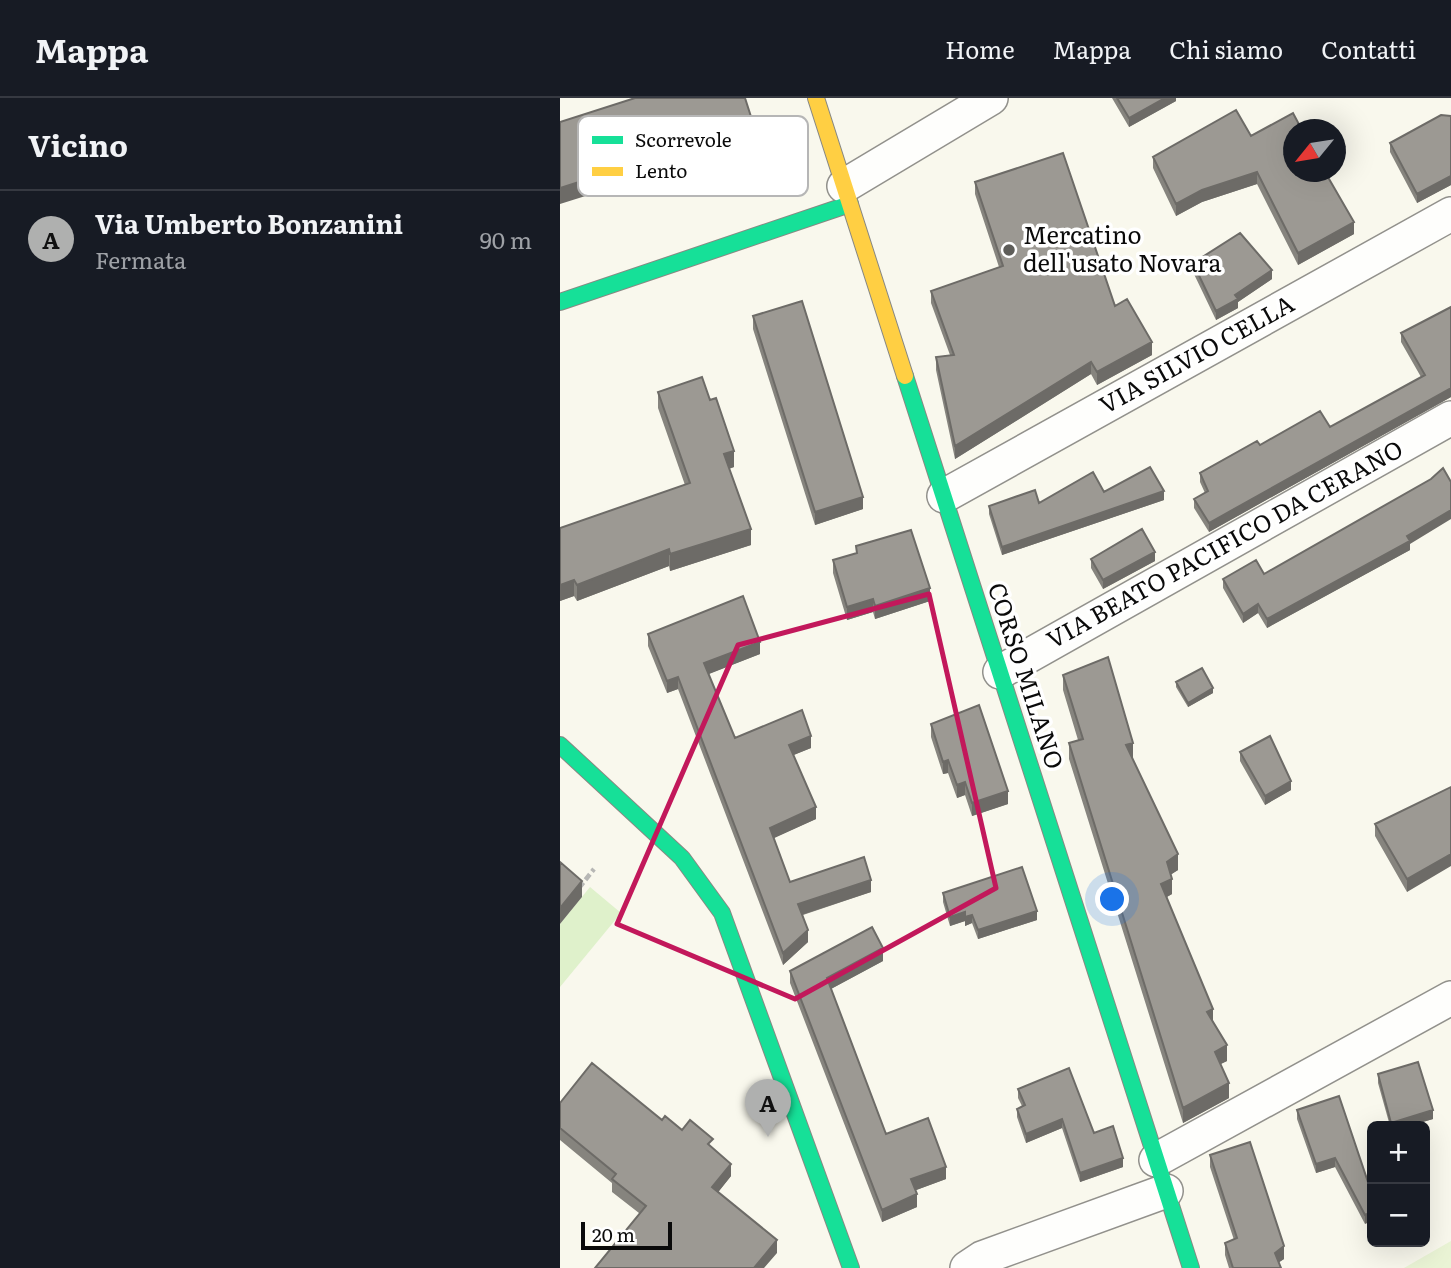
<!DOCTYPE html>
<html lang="it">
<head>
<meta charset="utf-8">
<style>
	body { margin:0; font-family:Literata,serif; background:#242831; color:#f1f3f6 }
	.controls { position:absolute; right:21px; bottom:21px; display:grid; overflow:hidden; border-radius:10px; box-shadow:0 7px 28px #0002 }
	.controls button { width:63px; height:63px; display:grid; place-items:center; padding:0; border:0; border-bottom:2px solid #363941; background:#171b24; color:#f1f3f6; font:35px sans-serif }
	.compass { position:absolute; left:723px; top:21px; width:63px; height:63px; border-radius:50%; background:#171b24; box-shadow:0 7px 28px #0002; rotate:240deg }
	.scale { position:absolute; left:21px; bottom:18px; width:91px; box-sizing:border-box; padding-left:7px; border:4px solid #0a0a0a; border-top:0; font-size:19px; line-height:24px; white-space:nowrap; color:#0a0a0a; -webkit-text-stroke:5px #fff; paint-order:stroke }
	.you { position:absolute; left:553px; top:802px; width:24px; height:24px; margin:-18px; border:5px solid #fff; border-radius:50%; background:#1a73e8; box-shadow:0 0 0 10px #1a73e833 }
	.badge { display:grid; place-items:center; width:46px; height:46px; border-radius:50%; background:#afb0af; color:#111; font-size:23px; font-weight:700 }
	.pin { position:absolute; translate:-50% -58px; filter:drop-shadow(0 2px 4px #0008) }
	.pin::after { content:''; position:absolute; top:37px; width:24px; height:21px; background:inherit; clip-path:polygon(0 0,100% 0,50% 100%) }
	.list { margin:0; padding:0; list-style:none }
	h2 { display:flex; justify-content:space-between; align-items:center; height:91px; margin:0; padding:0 28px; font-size:30px }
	h2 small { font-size:23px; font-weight:400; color:#9ea1a6 }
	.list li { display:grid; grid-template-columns:46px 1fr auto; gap:21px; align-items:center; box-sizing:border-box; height:98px; padding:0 28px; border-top:2px solid #363941 }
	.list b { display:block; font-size:26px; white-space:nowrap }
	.list p { margin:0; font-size:23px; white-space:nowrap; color:#9ea1a6 }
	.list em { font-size:23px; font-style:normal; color:#9ea1a6 }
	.map { position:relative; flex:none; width:891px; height:1170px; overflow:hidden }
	header { display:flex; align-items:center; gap:42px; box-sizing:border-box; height:98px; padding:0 35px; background:#171b24; border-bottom:2px solid #363941 }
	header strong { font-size:33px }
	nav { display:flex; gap:38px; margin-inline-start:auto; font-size:24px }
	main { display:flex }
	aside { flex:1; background:#171b24 }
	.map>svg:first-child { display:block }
</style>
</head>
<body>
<header>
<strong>Mappa</strong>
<nav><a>Home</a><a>Mappa</a><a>Chi siamo</a><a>Contatti</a></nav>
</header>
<main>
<aside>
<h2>Vicino<small></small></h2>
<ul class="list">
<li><span class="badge">A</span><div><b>Via Umberto Bonzanini</b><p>Fermata</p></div><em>90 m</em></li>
</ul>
</aside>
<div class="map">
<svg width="891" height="1170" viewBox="0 0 891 1170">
	<rect width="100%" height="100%" fill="#f9f8ed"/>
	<path fill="#dff1cb" d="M 30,789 L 61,815 L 0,889 L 0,826 Z"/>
	<path fill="#eaf4d5" d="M 891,1143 L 891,1170 L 844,1170 Z"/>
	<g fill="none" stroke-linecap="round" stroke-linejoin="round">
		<g stroke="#92918c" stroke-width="36">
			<path id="street" d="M 284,88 L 431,0
				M 384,398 L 891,116
				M 440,574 L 891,320
				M 596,1062 L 891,900
				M 407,1170 L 422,1160 L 606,1093"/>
		</g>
		<g stroke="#888883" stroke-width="18">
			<path id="fast" d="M 0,204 L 290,106
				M 345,278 L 631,1170
				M 0,647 L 122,760 L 162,815 L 291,1170"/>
		</g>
		<g stroke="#888883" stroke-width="18">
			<path id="slow" d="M 256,0 L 345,278"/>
		</g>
		<path stroke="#b7b7b5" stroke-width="4.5" stroke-dasharray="7 3.5" stroke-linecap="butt" d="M 19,790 L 34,771"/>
		<use href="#street" stroke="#fefefc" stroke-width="33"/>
		<use href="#fast" stroke="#16e098" stroke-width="16"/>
		<use href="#slow" stroke="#ffcf43" stroke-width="16"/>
	</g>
	<path fill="#86847e" d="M 552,0 L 616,0 L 616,3 L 569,29 Z
		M 891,18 L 891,87 L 857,105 L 830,54 L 830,45 Z
		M 691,38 L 794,136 L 738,167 L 697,86 L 642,104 L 616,118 L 593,70 L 593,59 Z
		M 415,84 L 555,208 L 592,257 L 537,287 L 531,276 L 395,361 L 376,272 L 376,259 L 390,257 L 371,205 L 371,193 L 439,169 L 415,96 Z
		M 633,165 L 712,181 L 678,204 L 678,210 L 656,222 L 633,174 Z
		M 891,209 L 891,299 L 649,434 L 634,410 L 634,401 L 645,395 L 640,384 L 640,375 L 700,347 L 770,329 L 861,279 L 841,244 L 841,235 Z
		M 193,218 L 303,411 L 255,427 L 193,231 Z
		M 98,294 L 174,369 L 169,371 L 191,447 L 110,473 L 109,468 L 17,503 L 14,498 L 0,503 L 0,430 L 125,387 L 98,310 Z
		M 544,394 L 604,402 L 442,457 L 429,416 L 429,408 L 479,405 Z
		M 850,446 L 850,452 L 707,530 L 698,515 L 683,525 L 663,490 L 663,481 L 704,476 Z
		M 296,448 L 370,503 L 315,521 L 313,514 L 287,522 L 273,475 L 273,462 L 296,455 Z
		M 531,461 L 595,463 L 543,491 L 531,470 Z
		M 88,536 L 200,556 L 148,576 L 175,640 L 251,650 L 233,657 L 256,721 L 213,740 L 230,784 L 311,794 L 243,817 L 248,844 L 223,867 L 118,591 L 107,595 L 88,548 Z
		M 503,577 L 573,660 L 572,660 L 618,772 L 610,777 L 612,796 L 607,799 L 667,963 L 660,966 L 669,1000 L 623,1025 L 509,661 L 509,645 L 518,642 L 503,592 Z
		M 616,584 L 653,595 L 628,609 L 616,589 Z
		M 371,626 L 448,706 L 412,718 L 405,697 L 397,700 L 388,675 L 383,676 L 371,639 Z
		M 680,654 L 731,692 L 705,707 L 680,663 Z
		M 891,689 L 847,794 L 815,738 L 815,726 Z
		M 383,795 L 477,822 L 418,841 L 412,825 L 405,828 L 405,823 L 390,828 L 383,804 Z
		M 323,863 L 271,891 L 326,1036 L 386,1081 L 356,1092 L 357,1109 L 322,1124 L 230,885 L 230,873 Z
		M 818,976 L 873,1021 L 849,1028 L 830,1028 L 818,985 Z
		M 458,991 L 534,1035 L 563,1069 L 520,1084 L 502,1030 L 466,1045 L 457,1019 L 457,1011 L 462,1008 L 458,1000 Z
		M 0,1005 L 122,1032 L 153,1050 L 171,1078 L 158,1094 L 217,1155 L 79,1115 L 52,1094 L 52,1085 L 0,1042 Z
		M 737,1012 L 812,1096 L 805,1126 L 775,1069 L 756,1075 L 737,1021 Z
		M 650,1057 L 724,1161 L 719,1164 L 721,1170 L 669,1170 L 665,1157 L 665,1145 L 674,1142 L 650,1069 Z"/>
	<path fill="#6d6b67" d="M 605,0 L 616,0 L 616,3 L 569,29 L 569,20 Z
		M 194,28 L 194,45 L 0,106 L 0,90 Z
		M 697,74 L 697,86 L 642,104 L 616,118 L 616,106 L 642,92 Z
		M 891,78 L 891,87 L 857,105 L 857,96 Z
		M 794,124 L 794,136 L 738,167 L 738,155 Z
		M 712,172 L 712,181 L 678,204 L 678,210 L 656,222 L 656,213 L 675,197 Z
		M 592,244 L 592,257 L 537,287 L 537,274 Z
		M 531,264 L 531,276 L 395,361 L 395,348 Z
		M 891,290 L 891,299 L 649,434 L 649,425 Z
		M 174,353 L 174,369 L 164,372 L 164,356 Z
		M 604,393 L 604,402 L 442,457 L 442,449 Z
		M 303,399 L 303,411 L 255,427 L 255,414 Z
		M 891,412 L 891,421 L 850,446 L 850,452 L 707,530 L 707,521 Z
		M 191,431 L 191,447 L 110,473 L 110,456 Z
		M 109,451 L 109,468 L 17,503 L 17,487 Z
		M 595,454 L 595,463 L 543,491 L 543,482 Z
		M 14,482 L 14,498 L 0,503 L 0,487 Z
		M 370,490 L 370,503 L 315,521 L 315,508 Z
		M 313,501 L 313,514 L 287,522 L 287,509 Z
		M 698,506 L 698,515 L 683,525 L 683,516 Z
		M 200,544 L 200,556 L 144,578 L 144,565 Z
		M 118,579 L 118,591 L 107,595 L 107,583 Z
		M 653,590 L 653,595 L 628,609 L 628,605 Z
		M 251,638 L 251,650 L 229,659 L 229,647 Z
		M 573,645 L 573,660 L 566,663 L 566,647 Z
		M 388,662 L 388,675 L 383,676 L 383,664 Z
		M 731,683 L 731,692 L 705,707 L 705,698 Z
		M 405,684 L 405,697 L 397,700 L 397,687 Z
		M 448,693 L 448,706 L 412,718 L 412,705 Z
		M 256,709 L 256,721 L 210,742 L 210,730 Z
		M 618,756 L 618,772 L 607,779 L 607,764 Z
		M 891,756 L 891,768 L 847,794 L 847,781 Z
		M 612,781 L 612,796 L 601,802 L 601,786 Z
		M 311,782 L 311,794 L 238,818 L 238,806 Z
		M 22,783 L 22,799 L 0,826 L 0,810 Z
		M 477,813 L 477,822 L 418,841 L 418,832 Z
		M 405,814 L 405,823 L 390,828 L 390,819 Z
		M 412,817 L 412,825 L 405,828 L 405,819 Z
		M 248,832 L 248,844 L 223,867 L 223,855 Z
		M 323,850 L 323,863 L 267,893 L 267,880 Z
		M 653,911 L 653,926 L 647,914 Z
		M 667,947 L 667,963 L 655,969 L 655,954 Z
		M 669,985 L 669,1000 L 623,1025 L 623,1010 Z
		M 873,1012 L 873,1021 L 849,1028 L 831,1028 L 831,1025 Z
		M 502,1021 L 502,1030 L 466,1045 L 466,1036 Z
		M 563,1060 L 563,1069 L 520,1084 L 520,1075 Z
		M 775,1060 L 775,1069 L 756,1075 L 756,1066 Z
		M 171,1066 L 171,1078 L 152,1102 L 152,1089 Z
		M 386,1069 L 386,1081 L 351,1094 L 351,1081 Z
		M 357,1096 L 357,1109 L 322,1124 L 322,1112 Z
		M 812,1114 L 812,1123 L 805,1126 L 805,1117 Z
		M 217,1142 L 217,1155 L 204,1170 L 194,1170 Z
		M 724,1148 L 724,1161 L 715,1167 L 715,1155 Z"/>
	<path fill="#9c9993" stroke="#6d6b67" stroke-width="2" d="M 75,0 L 185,0 L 194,28 L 0,90 L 0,24 Z
		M 557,0 L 605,0 L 569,20 Z
		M 676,12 L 691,38 L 733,15 L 742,32 L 733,32 L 733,74 L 765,74 L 794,124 L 738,155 L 697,74 L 642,92 L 616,106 L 593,59 Z
		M 881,17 L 891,18 L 891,78 L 857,96 L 830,45 Z
		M 503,55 L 555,208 L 567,201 L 592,244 L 537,274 L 531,264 L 395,348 L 376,259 L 394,257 L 371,193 L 443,168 L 415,84 Z
		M 680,135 L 712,172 L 675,197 L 678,201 L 656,213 L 633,165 Z
		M 242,203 L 303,399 L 255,414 L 193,218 Z
		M 891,209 L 891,290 L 649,425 L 634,401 L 648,393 L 640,375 L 697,343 L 700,347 L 760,313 L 770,329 L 865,277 L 841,235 Z
		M 142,279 L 150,302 L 156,300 L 174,353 L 164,356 L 191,431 L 110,456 L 109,451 L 17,487 L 14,482 L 0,487 L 0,430 L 130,385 L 98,294 Z
		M 590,369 L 604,393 L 442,449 L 429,408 L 475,392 L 479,405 L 533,374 L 544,394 Z
		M 883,370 L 891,384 L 891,412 L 847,438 L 850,443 L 707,521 L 698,506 L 683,516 L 663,481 L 696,462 L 704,476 L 871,381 Z
		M 582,431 L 595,454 L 543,482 L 531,461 Z
		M 351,432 L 370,490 L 315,508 L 313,501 L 287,509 L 273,462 L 297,455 L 296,448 Z
		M 183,498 L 200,544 L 144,565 L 175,640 L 242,612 L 251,638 L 229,647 L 256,709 L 210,730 L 230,784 L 304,759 L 311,782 L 238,806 L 248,832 L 223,855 L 118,579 L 107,583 L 88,536 Z
		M 548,559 L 573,645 L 566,647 L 618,756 L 607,764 L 612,781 L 601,786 L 653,911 L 647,914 L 667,947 L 655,954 L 669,985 L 623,1010 L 509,645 L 523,641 L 503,577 Z
		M 642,570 L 653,590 L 628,605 L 616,584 Z
		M 419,607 L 448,693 L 412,705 L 405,684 L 397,687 L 388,662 L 383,664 L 371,626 Z
		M 710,638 L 731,683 L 705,698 L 680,654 Z
		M 891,689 L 891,756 L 847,781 L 815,726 Z
		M 0,764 L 22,783 L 0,810 Z
		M 462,769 L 477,813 L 418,832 L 412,817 L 405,819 L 405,814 L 390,819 L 383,795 Z
		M 312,829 L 323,850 L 267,880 L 326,1036 L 368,1020 L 386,1069 L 351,1081 L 357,1096 L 322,1112 L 230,873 Z
		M 858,964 L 873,1012 L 831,1025 L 818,976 Z
		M 32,965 L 102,1022 L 105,1018 L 122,1032 L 130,1022 L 153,1041 L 148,1046 L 171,1066 L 152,1089 L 217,1142 L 194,1170 L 35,1170 L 86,1108 L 52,1081 L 56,1076 L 0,1030 L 0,1005 Z
		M 509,970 L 534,1035 L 553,1028 L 563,1060 L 520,1075 L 502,1021 L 466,1036 L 457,1011 L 465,1007 L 458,991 Z
		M 779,998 L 812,1096 L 812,1114 L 805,1117 L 775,1060 L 756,1066 L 737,1012 Z
		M 690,1044 L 724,1148 L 715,1155 L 721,1170 L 673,1170 L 665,1145 L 677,1140 L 650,1057 Z"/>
	<path fill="none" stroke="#c2185b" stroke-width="5" stroke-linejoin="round" d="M 369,496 L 436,790 L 235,901 L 57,826 L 178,547 Z"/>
	<circle fill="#5e5d59" stroke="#fff" stroke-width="2.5" cx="449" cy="152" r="7"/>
	<g text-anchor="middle" stroke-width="7" stroke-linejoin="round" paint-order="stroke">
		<g font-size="24" fill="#0a0a0a" stroke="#fff" text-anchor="start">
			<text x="463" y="146">Mercatino<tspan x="463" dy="28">dell'usato Novara</tspan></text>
		</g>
		<g font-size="24" fill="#0a0a0a" stroke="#fff">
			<text transform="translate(637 257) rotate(-29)" y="8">VIA SILVIO CELLA</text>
			<text transform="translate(665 447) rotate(-29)" y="8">VIA BEATO PACIFICO DA CERANO</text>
			<text transform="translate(465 578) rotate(72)" y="8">CORSO MILANO</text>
		</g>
	</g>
	<rect x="18" y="18" width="230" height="80" rx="10" fill="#fff" stroke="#b6b6b6" stroke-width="2"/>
	<rect x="32" y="38" width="31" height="8" fill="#16e098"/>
	<rect x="32" y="69" width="31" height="9" fill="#ffcf43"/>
	<g font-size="19" fill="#0a0a0a">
		<text x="75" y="49">Scorrevole</text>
		<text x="75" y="80">Lento</text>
	</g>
</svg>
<div class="controls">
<button>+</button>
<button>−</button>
</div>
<svg class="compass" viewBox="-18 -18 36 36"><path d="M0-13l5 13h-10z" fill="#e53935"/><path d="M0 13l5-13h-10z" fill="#9ea1a6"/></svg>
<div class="scale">20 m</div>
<div class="you"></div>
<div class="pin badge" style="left:208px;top:1039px">A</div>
</div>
</main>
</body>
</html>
